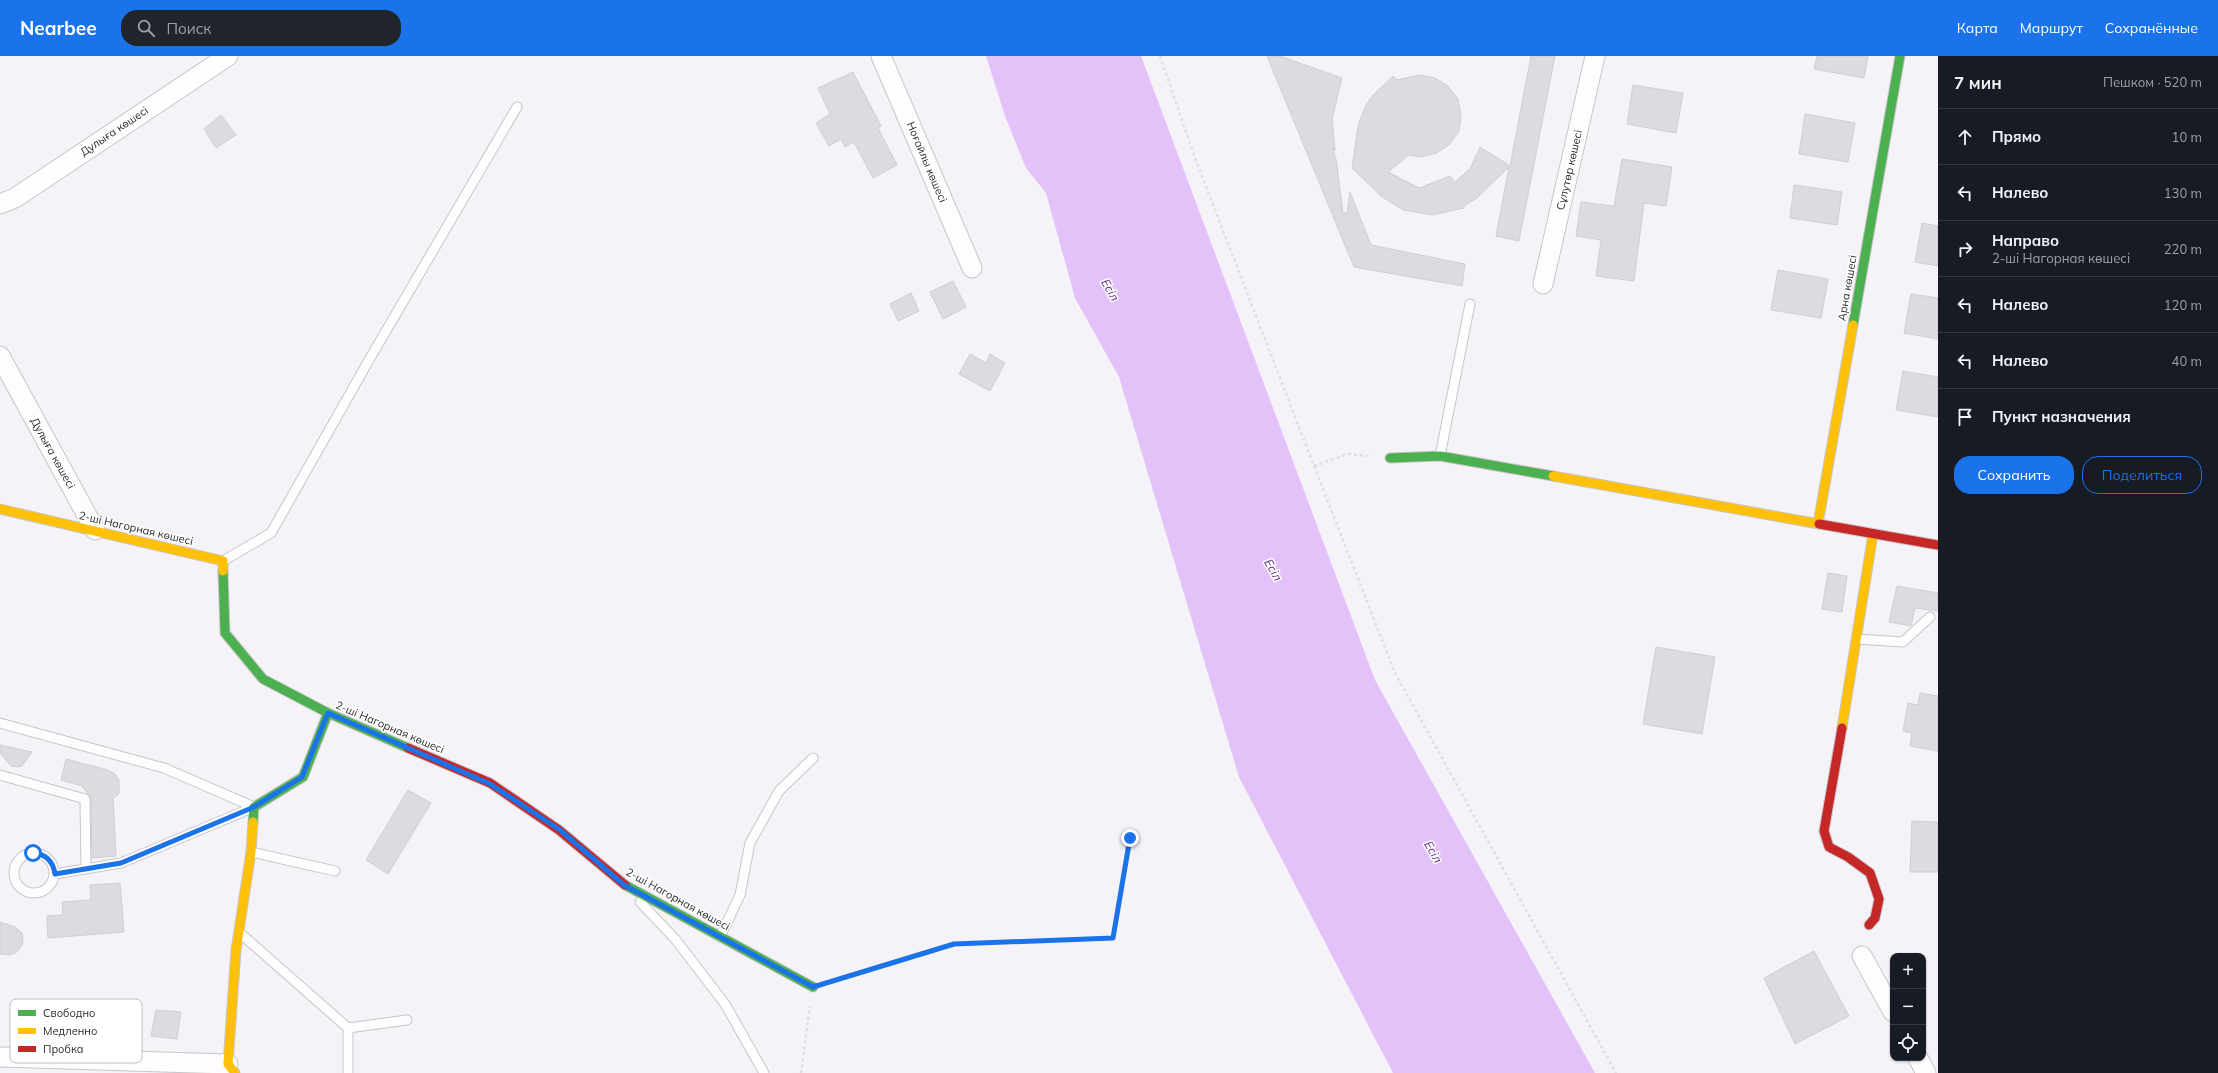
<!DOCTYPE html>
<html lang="ru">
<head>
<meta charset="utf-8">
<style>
	body { margin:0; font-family:Mulish,sans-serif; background:#20242c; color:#f1f3f6 }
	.controls { position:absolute; right:12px; bottom:12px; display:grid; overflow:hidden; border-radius:8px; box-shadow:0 1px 3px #0004 }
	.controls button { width:36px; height:36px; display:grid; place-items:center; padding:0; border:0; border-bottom:1px solid #363941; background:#171b24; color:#f1f3f6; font:20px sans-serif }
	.stop { position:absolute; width:12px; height:12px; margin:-9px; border:3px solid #1a73e8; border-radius:50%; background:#fff }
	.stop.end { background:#1a73e8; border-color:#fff; box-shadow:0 1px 4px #0008 }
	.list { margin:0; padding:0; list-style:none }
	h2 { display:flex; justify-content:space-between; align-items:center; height:52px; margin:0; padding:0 16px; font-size:17px }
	h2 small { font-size:13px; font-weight:400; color:#9ea1a6 }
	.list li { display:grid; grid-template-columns:26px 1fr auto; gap:12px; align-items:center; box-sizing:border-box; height:56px; padding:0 16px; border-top:1px solid #363941 }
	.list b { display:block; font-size:15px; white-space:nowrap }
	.list p { margin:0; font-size:13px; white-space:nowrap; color:#9ea1a6 }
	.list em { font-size:13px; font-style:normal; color:#9ea1a6 }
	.actions { display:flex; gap:8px; padding:12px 16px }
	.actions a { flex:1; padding:9px 0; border:1px solid #1a73e8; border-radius:16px; text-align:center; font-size:14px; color:#1a73e8 }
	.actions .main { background:#1a73e8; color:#fff }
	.icon { flex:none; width:22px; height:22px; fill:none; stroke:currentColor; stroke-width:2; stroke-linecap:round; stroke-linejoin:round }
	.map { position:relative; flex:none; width:1938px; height:1017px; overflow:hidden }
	header { display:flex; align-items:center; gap:24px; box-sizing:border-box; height:56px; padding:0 20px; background:#1a73e8; color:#fff }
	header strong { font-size:19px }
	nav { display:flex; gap:22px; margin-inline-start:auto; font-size:14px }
	.search { width:280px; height:36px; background:#20242c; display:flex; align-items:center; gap:10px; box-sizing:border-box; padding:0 14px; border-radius:16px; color:#9ea1a6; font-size:15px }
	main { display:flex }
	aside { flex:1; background:#171b24 }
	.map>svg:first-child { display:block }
</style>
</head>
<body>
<header>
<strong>Nearbee</strong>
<div class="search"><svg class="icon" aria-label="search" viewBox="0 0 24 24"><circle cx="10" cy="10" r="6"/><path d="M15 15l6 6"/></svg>Поиск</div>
<nav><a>Карта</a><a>Маршрут</a><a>Сохранённые</a></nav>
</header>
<main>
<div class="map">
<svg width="1938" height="1017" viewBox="0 0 1938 1017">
	<rect width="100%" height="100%" fill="#f6f3f8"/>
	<path fill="#e2c2f9" d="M 986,0 L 1141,0 L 1375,624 L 1595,1017 L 1393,1017 L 1239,721 L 1119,321 L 1075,242 L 1046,137 L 1026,112 L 1005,60 Z"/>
	<path fill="#dddae1" stroke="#d0ced1" d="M 1267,0 L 1280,0 L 1342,22 L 1332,63 L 1335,95 L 1332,92 L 1336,103 L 1343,157 L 1347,157 L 1350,136 L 1371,189 L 1465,208 L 1462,230 L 1354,211 Z
		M 1531,0 L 1555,0 L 1519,185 L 1496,180 L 1509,111 L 1477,142 L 1464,150 L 1464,152 L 1432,159 L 1404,154 L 1395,149 L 1381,140 L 1352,112 L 1358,70 L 1365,51 L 1373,39 L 1393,20 L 1397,24 L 1419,19 L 1435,22 L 1448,30 L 1458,43 L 1461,59 L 1459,75 L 1450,88 L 1437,97 L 1421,101 L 1409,99 L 1388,116 L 1419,132 L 1450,120 L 1455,126 L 1470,113 L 1480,91 L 1510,110 Z
		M 1817,0 L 1868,0 L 1864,22 L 1814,13 Z
		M 853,16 L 881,70 L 878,72 L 897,109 L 873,122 L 854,86 L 845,91 L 841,83 L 829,90 L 816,67 L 830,58 L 818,32 Z
		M 1633,29 L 1683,37 L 1676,77 L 1627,68 Z
		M 1805,58 L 1855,67 L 1848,106 L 1799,98 Z
		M 221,59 L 236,79 L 216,92 L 204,73 Z
		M 1622,103 L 1672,111 L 1666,150 L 1644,147 L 1634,225 L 1596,220 L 1601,184 L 1576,180 L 1581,146 L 1614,150 Z
		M 1794,129 L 1842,136 L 1837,169 L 1790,162 Z
		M 1922,167 L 1938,170 L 1938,210 L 1915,206 Z
		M 1778,214 L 1828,223 L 1821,262 L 1771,254 Z
		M 953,225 L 966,251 L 943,263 L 930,236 Z
		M 911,237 L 919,255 L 898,265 L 890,248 Z
		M 1911,238 L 1938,242 L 1938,283 L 1904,277 Z
		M 970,298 L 986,307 L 990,298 L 1005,307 L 990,335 L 959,318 Z
		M 1903,315 L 1938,321 L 1938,361 L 1896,354 Z
		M 1828,517 L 1847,520 L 1842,556 L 1822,553 Z
		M 1897,530 L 1938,537 L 1938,555 L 1915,552 L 1911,570 L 1889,566 Z
		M 1656,591 L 1715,601 L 1702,678 L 1643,668 Z
		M 1920,637 L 1938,640 L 1938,695 L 1910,690 L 1912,677 L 1903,675 L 1908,647 L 1918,649 Z
		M 0,689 L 32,696 L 22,710 L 17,711 L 11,710 L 0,697 Z
		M 66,703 L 108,714 L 115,718 L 119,724 L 119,738 L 113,742 L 116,800 L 92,802 L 91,742 L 82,730 L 61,724 Z
		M 408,734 L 431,747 L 388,818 L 366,804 Z
		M 1912,765 L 1938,766 L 1938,816 L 1910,816 Z
		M 120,827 L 124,876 L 48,882 L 47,860 L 63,859 L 62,846 L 91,844 L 90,829 Z
		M 0,866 L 15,871 L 22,877 L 23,887 L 17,896 L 10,899 L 0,898 Z
		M 1814,895 L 1849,960 L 1795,988 L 1764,922 Z
		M 156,954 L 181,956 L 177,983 L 151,980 Z"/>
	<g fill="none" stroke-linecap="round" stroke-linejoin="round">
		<g stroke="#c7c5c9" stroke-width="11">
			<path id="lane" d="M 1440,400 L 1470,248
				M 223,505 L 271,477 L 369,304 L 517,51
				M 1857,583 L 1903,586 L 1930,561
				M 0,667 L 164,712 L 254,751 L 121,807 L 55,818
				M 0,719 L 85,743 L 86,813
				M 251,796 L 335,815
				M14 817a20 20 0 1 1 40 0a20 20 0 1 1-40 0Z
				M 640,846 L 676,884 L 725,948 L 764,1017
				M 240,877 L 348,972 L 407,964
				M 720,881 L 740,839 L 750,787 L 779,735 L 813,702
				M 348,1017 L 348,972"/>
		</g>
		<g stroke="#c7c5c9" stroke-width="21">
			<path id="street" d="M 881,0 L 972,212
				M 0,148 L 15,142 L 228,0
				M 1543,228 L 1595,0
				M 0,300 L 95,474
				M 1862,900 L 1893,956
				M 0,1001 L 228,1008
				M 1918,1002 L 1926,1017"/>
		</g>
		<g stroke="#c7c5c9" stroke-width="11">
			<path id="fast" d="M 1853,269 L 1900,0
				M 1390,402 L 1440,400 L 1553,420
				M 223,515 L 225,577 L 263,623 L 328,657 L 408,692
				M 253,766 L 254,751 L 303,721 L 328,657
				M 625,829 L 813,931"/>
		</g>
		<g stroke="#c7c5c9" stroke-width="11">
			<path id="slow" d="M 1553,420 L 1819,468
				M 0,453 L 223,505 L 223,515
				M 1818,468 L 1853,269
				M 1842,672 L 1873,478
				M 235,1017 L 228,1008 L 236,894 L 251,796 L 253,766"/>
		</g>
		<g stroke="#c7c5c9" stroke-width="11">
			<path id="jam" d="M 1819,468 L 1938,489
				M 1842,672 L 1824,775 L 1829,791 L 1848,801 L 1870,817 L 1879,843 L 1875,862 L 1869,869
				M 408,692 L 490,727 L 559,774 L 625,829"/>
		</g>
		<path stroke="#dfdedf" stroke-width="2.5" stroke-dasharray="3 3" stroke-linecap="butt" d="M 1160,0 L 1195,102 L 1314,410 L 1348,398 L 1371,400
			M 1314,410 L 1395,617 L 1616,1017
			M 830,926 L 955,888 L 1113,882 L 1130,782 L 1138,777
			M 801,1017 L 810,950"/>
		<use href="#lane" stroke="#fefdfe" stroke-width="9"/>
		<use href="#street" stroke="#fefdfe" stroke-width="19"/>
		<use href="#fast" stroke="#4caf50" stroke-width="9"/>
		<use href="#slow" stroke="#ffc107" stroke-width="9"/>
		<use href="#jam" stroke="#c62828" stroke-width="9"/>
	</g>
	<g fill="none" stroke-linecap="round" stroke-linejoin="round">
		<path stroke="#1a73e8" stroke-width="5" d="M 33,797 C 46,798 53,805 55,818 L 121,807 L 254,751 L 302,721 L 328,657 L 490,728 L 560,774 L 624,829 L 813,931 L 954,888 L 1113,882 L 1130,782"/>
	</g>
	<g text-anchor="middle" stroke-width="3" stroke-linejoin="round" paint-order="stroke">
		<g font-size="11" fill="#2a292c" stroke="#fff">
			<text transform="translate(114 75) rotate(-34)" y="4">Дулыға көшесі</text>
			<text transform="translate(927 106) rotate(67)" y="4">Ноғайлы көшесі</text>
			<text transform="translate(1569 114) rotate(-77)" y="4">Сұлутөр көшесі</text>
			<text transform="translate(1847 232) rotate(-80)" y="4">Арна көшесі</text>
			<text transform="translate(53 397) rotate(61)" y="4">Дулыға көшесі</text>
			<text transform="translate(136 472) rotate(13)" y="4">2-ші Нагорная көшесі</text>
			<text transform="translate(390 671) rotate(23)" y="4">2-ші Нагорная көшесі</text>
			<text transform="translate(678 843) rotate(29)" y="4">2-ші Нагорная көшесі</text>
		</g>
		<g font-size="12" font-style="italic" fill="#612b83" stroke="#fff">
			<text transform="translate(1110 234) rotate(60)" y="4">Есіл</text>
			<text transform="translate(1273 514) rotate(60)" y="4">Есіл</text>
			<text transform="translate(1433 796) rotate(60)" y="4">Есіл</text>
		</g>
	</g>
	<rect x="10" y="943" width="132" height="64" rx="6" fill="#fff" stroke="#bfbfc0" stroke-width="1"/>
	<rect x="18" y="954" width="18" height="6" fill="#4caf50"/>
	<rect x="18" y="972" width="18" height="6" fill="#ffc107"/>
	<rect x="18" y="990" width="18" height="6" fill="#c62828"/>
	<g font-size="11" fill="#2a292c">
		<text x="43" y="961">Свободно</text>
		<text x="43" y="979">Медленно</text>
		<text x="43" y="997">Пробка</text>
	</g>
</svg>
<div class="controls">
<button>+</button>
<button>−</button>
<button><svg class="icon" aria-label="locate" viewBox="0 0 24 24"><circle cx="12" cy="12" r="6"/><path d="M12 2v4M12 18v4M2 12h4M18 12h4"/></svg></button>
</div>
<div class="stop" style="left:33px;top:797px"></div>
<div class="stop end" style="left:1130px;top:782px"></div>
</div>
<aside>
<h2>7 мин<small>Пешком · 520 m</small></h2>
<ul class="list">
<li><svg class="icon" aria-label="ahead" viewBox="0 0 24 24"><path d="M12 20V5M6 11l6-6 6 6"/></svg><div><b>Прямо</b></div><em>10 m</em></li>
<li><svg class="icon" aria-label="left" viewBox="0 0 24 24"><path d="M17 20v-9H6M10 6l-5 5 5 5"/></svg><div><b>Налево</b></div><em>130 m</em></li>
<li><svg class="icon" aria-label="right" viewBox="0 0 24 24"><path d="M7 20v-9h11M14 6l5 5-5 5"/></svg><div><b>Направо</b><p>2-ші Нагорная көшесі</p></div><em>220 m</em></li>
<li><svg class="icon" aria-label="left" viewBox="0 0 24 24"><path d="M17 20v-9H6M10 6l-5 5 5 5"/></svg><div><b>Налево</b></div><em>120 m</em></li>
<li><svg class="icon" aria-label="left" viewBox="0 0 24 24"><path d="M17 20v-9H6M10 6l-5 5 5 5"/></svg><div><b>Налево</b></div><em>40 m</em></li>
<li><svg class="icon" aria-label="arrive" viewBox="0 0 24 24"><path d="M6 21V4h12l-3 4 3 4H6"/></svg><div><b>Пункт назначения</b></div></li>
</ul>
<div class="actions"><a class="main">Сохранить</a><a>Поделиться</a></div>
</aside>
</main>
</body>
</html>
